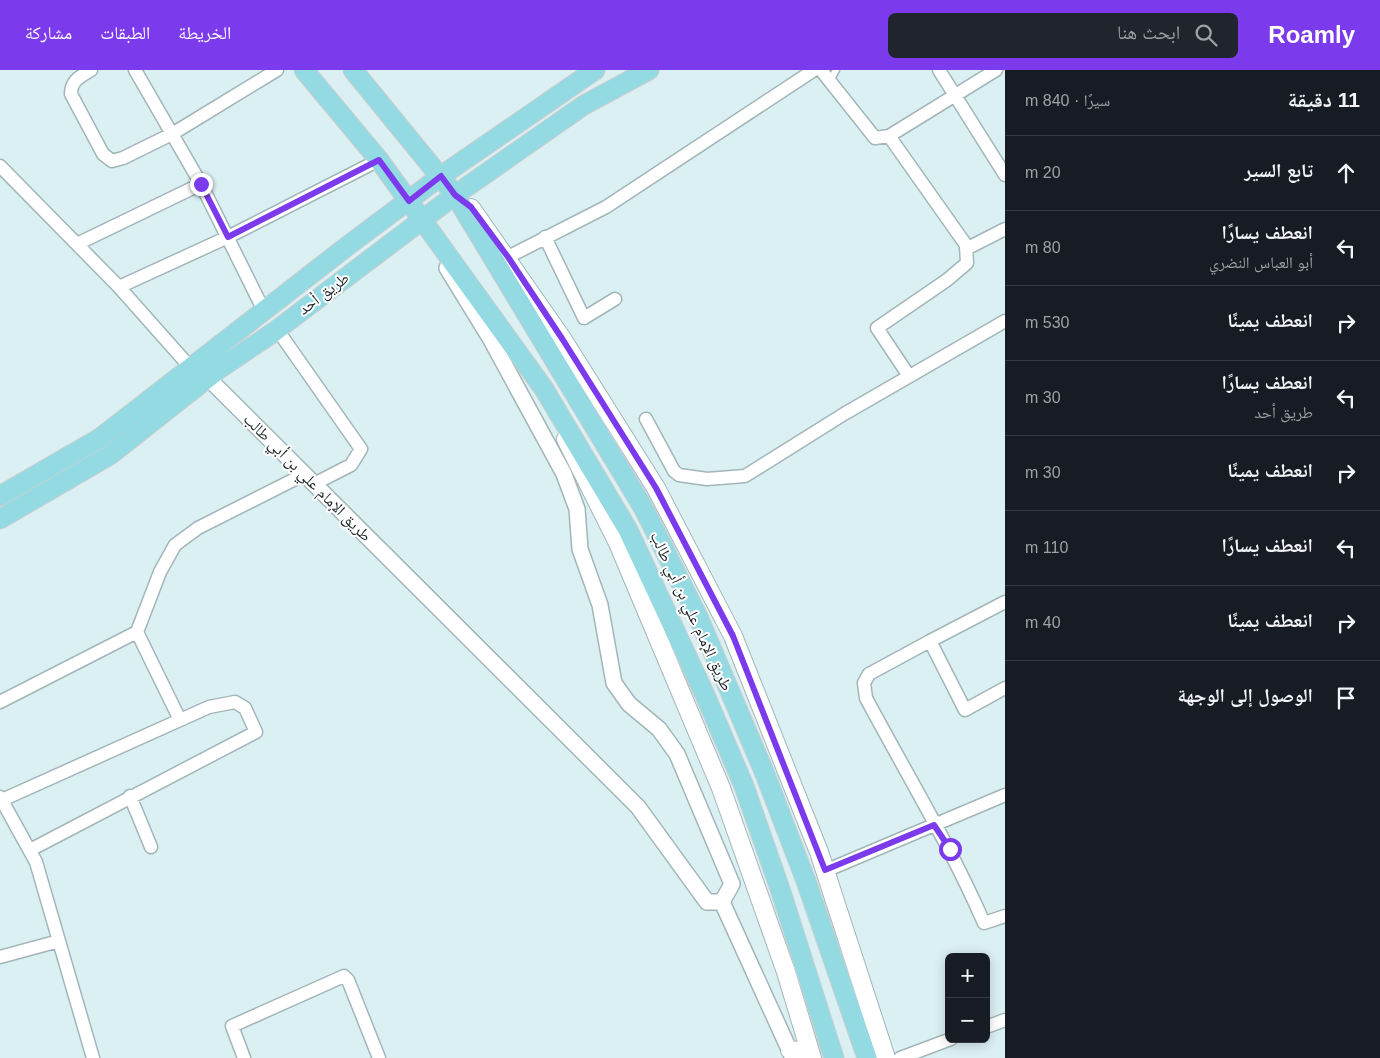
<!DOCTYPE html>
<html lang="ar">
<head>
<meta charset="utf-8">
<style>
	body { margin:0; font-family:Arial,"Noto Naskh Arabic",sans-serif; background:#20242c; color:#f1f3f6; direction:rtl }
	.controls { position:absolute; right:15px; bottom:15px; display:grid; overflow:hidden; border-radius:8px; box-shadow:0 2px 12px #0003 }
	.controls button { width:45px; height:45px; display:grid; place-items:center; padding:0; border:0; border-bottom:1px solid #363941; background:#171b24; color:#f1f3f6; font:25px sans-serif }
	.stop { position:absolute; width:15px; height:15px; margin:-11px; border:4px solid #7c3aed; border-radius:50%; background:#fff }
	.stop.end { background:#7c3aed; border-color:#fff; box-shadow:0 1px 5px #0008 }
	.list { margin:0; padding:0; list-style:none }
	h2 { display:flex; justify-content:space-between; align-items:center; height:65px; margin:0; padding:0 20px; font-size:21px }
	h2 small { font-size:16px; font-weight:400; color:#9ea1a6 }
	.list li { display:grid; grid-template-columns:32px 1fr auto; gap:15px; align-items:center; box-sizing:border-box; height:75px; padding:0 20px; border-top:1px solid #363941 }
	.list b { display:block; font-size:19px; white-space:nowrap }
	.list p { margin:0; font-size:16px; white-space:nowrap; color:#9ea1a6 }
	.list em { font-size:16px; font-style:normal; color:#9ea1a6 }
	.icon { flex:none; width:28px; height:28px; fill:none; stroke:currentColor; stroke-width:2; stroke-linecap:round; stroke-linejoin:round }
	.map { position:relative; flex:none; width:1005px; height:988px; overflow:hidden; direction:ltr }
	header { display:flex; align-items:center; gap:30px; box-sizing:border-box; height:70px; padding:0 25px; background:#7c3aed; color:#fff }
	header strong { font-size:24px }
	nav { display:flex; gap:28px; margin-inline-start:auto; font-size:18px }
	.search { width:350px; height:45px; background:#20242c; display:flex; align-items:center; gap:12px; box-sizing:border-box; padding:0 18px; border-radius:8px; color:#9ea1a6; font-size:19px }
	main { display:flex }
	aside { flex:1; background:#171b24 }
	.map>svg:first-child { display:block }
</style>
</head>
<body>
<header>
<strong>Roamly</strong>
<div class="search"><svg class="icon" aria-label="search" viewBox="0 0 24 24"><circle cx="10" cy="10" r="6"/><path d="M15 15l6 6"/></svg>ابحث هنا</div>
<nav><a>الخريطة</a><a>الطبقات</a><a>مشاركة</a></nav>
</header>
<main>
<aside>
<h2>11 دقيقة<small>سيرًا · 840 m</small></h2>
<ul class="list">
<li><svg class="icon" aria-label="ahead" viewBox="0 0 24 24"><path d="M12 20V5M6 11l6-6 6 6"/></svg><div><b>تابع السير</b></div><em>20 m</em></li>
<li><svg class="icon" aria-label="left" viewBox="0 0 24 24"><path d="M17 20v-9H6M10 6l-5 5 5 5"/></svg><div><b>انعطف يسارًا</b><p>أبو العباس النضري</p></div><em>80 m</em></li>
<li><svg class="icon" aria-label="right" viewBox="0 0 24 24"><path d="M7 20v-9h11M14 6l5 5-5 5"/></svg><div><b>انعطف يمينًا</b></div><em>530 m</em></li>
<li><svg class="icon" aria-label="left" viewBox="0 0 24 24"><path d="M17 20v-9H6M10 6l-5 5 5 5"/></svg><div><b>انعطف يسارًا</b><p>طريق أحد</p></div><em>30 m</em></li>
<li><svg class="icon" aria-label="right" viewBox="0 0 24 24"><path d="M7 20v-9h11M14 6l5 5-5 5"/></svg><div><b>انعطف يمينًا</b></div><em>30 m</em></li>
<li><svg class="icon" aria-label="left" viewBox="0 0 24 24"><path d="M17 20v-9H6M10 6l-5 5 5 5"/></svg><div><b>انعطف يسارًا</b></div><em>110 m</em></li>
<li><svg class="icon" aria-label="right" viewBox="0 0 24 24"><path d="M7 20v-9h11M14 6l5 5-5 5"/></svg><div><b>انعطف يمينًا</b></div><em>40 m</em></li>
<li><svg class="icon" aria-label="arrive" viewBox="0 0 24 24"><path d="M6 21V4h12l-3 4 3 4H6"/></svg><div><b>الوصول إلى الوجهة</b></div></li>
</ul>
</aside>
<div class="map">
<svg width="1005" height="988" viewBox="0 0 1005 988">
	<rect width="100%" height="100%" fill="#dbf0f3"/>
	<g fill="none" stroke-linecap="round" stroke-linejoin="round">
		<g stroke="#a2b6b9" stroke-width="9">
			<path id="service" d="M 830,11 L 836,0"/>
		</g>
		<g stroke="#a2b6b9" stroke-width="15">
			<path id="minor" d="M 91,0 C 81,6 71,10 71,24 L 103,84 L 112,91 L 123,88 L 172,64 L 277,0
				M 135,0 L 201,114 L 264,241
				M 821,0 L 875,68 L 889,66 L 996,0
				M 939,0 L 1005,105
				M 889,66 L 966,175 L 967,193 L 947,210 L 877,258 L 909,306
				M 0,96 L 119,217 L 190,297
				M 545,167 L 584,248 L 615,229
				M 77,174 L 201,114
				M 966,179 L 1005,159
				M 508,187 L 606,137 L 814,0
				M 119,217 L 228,167 L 379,90
				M 274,262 L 281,265 L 361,379 L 351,395 L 314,414
				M 646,349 L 674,401 L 679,405 L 707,409 L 745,406 L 844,344 L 1005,251
				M 1005,532 L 930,571 L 965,640 L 1005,618
				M 930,571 L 869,604 L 864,613 L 866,628 C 906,703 950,775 984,853 L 1005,846
				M 0,632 L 137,562 L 160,502 L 175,475 L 198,458 L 305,404
				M 130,726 L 151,777
				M 0,727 L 36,792 L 93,988
				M 2,730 L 180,650 L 137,562
				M 30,780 L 256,662 L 245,638 L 235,632 L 209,637 L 180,650
				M 825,801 L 1005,725
				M 0,887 L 59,871
				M 986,957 L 1005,950
				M 244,988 L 232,956 L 344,906 L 348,910 L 379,988
				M 900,988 L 951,969"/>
		</g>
		<g stroke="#a2b6b9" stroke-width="18">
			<path id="tertiary" d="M 447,198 L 490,268 L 564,404 L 577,439 L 580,479 L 600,535 L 614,613 L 629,634 L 659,659 L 677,684 L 732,814 L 722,832
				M 208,308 L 638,737 L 707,832 L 722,832
				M 722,832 L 793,988"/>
		</g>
		<g stroke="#a2b6b9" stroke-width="20">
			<path id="secondary" d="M 471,138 L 563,270 L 656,418 L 733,566 L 819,782 L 886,988
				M 566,369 L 618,473 L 721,718 L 786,902 L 812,988
				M 790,980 L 810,983"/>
		</g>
		<g stroke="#cdcecf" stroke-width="21">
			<path id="primary" d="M 304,0 L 379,90 L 544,319 L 628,460 L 705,625 L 744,716 L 780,819 L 834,988
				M 353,0 L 455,125 L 644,439 L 699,549 L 765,704 L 806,811 L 867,988
				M 0,426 L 100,368 L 350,174 L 441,106 L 595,0
				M 0,449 L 110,385 L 219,299 L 274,262 L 455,125 L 584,35 L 649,0"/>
		</g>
		<use href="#service" stroke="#fff" stroke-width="6"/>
		<use href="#minor" stroke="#fff" stroke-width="12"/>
		<use href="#tertiary" stroke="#fff" stroke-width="15"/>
		<use href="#secondary" stroke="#fff" stroke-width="18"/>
		<use href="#primary" stroke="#94dae2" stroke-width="19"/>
	</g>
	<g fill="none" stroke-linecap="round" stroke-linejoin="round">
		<path stroke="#7c3aed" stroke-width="6" d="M 201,114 L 228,167 L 379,90 L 409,131 L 441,106 L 455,125 L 471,137 L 508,187 L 563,270 L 656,418 L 733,566 L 825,800 L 934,755 L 950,779"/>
	</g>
	<g text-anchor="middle" stroke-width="4" stroke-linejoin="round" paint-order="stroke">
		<g font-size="16" fill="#1a2223" stroke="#fff">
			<text transform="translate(323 223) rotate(-37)" y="6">طريق أحد</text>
			<text transform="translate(308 407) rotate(45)" y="6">طريق الإمام علي بن أبي طالب</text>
			<text transform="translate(692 541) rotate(65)" y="6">طريق الإمام علي بن أبي طالب</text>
		</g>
	</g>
</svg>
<div class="controls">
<button>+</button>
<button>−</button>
</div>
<div class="stop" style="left:950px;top:779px"></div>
<div class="stop end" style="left:201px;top:114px"></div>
</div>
</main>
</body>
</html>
